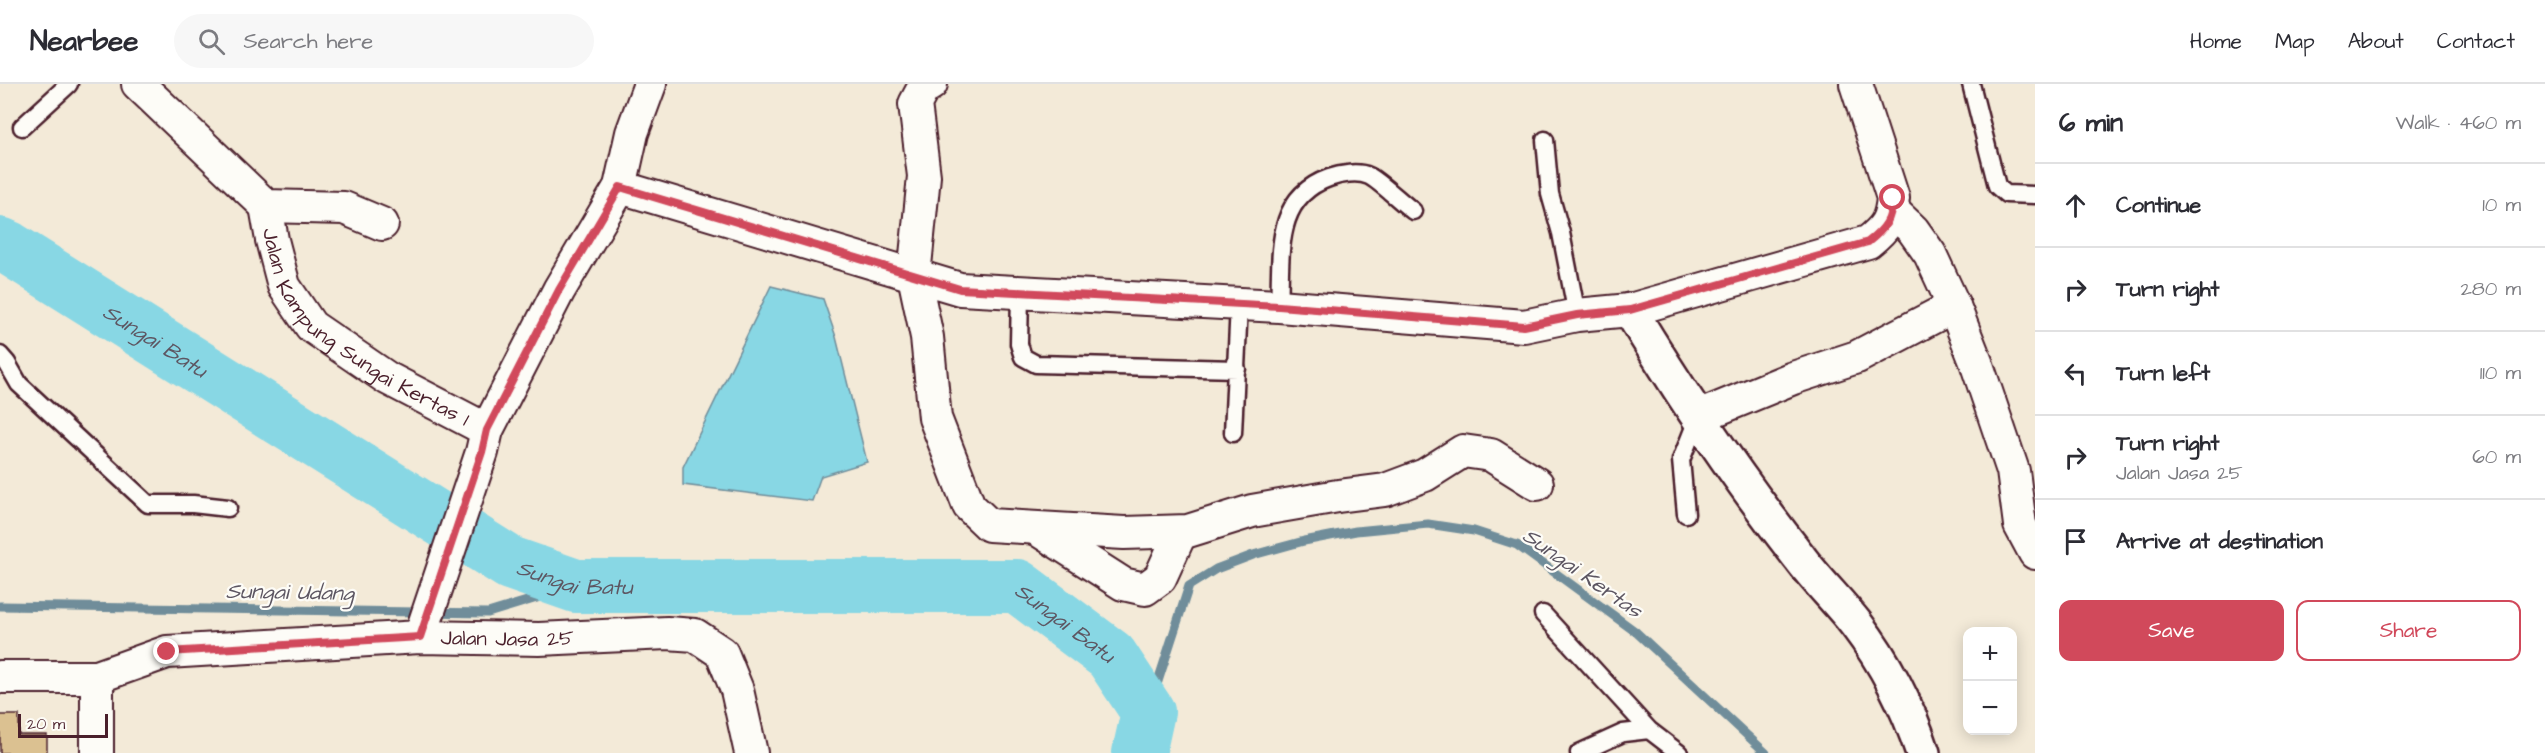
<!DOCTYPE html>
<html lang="en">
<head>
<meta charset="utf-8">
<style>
	body { margin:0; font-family:"Architects Daughter",sans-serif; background:#f7f7f7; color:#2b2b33 }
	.controls { position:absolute; right:18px; bottom:18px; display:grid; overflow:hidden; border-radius:12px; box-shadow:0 3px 15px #0003 }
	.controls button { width:54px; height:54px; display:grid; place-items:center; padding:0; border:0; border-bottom:2px solid #e1e1e2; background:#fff; color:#2b2b33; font:30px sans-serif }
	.scale { position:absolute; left:18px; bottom:15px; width:90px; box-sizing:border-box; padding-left:6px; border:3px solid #4a1f2b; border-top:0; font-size:16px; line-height:21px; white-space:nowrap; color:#4a1f2b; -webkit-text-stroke:4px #fdfcf7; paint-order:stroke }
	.stop { position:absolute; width:18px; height:18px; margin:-14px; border:4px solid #d1495b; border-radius:50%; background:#fff }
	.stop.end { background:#d1495b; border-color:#fff; box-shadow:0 2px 6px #0008 }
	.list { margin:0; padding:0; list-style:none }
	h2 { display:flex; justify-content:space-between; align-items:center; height:78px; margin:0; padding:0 24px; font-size:26px }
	h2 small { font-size:20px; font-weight:400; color:#7c7c81 }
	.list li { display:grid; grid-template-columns:39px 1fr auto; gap:18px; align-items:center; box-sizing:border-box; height:84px; padding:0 24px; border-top:2px solid #e1e1e2 }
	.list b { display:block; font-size:22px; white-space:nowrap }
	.list p { margin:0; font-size:20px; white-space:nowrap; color:#7c7c81 }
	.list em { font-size:20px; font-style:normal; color:#7c7c81 }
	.actions { display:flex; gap:12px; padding:18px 24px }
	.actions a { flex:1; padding:14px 0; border:2px solid #d1495b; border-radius:12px; text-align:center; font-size:21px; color:#d1495b }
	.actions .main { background:#d1495b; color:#fff }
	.icon { flex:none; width:33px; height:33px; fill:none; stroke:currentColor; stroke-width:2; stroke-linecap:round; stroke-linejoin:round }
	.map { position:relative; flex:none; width:2035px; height:669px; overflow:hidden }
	header { display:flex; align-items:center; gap:36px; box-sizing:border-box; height:84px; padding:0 30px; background:#fff; border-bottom:2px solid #e1e1e2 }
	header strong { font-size:28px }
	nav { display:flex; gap:33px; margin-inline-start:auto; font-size:21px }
	.search { width:420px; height:54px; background:#f7f7f7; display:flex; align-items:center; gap:15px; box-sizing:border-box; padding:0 21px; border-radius:33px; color:#7c7c81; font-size:22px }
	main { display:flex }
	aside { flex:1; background:#fff }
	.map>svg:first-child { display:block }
</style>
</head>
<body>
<header>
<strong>Nearbee</strong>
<div class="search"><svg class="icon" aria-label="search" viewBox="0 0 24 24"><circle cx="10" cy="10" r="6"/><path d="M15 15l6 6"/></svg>Search here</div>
<nav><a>Home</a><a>Map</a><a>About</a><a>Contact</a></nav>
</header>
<main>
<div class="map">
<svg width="2035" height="669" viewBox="0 0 2035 669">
	<rect width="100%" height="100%" fill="#f3ead8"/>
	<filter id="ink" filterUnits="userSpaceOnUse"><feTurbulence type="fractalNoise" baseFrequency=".0167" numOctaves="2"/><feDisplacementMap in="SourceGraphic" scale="12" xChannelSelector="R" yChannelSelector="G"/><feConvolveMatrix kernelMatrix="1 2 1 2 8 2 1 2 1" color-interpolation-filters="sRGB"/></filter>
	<g filter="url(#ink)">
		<path fill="#88d7e4" stroke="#6f8d9a" stroke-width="1.5" d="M 771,202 L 823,215 L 836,253 L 867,378 L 821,392 L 812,417 L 683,401 L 683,383 Z"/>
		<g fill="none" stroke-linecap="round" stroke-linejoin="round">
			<path stroke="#6f8d9a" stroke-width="9" d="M 0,522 L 488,529 L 576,502
				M 1148,628 L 1189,502 L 1216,485 L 1253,471 L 1304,457 L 1356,447 L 1428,440 L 1474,447 L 1517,461 L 1636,548 L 1766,669"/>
			<path stroke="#88d7e4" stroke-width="54" id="s1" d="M 0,160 L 9,164 L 510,479 L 576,502 L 1017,502 L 1111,572 L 1148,628 L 1139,669"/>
		</g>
		<path fill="#dbc191" stroke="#4a1f2b" stroke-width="1.5" d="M 0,631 L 19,631 L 19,651 L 47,651 L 47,669 L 0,669 Z"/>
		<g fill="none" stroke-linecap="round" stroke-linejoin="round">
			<g stroke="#4a1f2b" stroke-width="21">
				<path id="service" d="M 1971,0 L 1997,102 L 2006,110 L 2035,111
					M 22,43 L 69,0
					M 1545,56 L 1550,110 L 1561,149 L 1577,231
					M 1020,208 L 1019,260 L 1023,273 L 1036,280 L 1237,285
					M 1279,222 C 1282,173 1272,114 1329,94 C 1340,90 1358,87 1369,92 C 1378,96 1402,119 1413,127
					M 0,271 L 7,279 L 19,300 L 148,420 L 193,420 L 228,424
					M 1233,349 L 1239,220
					M 1686,430 L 1681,376 L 1698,333
					M 1543,530 L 1649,646
					M 1579,669 L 1623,649 L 1649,646 L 1679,669"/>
			</g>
			<g stroke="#4a1f2b" stroke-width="36">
				<g id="minor">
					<path d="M 138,0 L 266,122 L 344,124 L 382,140"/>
					<path d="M 931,0 L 923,5 L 915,20 L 924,92 L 914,192 L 927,253 L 935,334 L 969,422 L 989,441 L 1124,449 L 1188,447 L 1252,427 L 1338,412 L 1385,406 L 1425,391 L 1463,367 L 1491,371 L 1537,400"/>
					<path d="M 620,103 L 960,205 L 1279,222 L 1524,242 L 1577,231 L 1630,226 L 1868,158 C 1886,144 1891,136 1893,114 L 1856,0"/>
					<path id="s2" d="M 266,122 L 272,156 L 284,202 L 311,242 L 387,294 L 487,346"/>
					<path d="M 1892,126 L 1913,146 L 1930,170 L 1954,222 L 1976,278 L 2013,387 L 2020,441 L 2035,469"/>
					<path d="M 1698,333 L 1793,294 L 1857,273 L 1954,222"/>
					<path d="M 1037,445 L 1123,500 L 1145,505 L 1160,494 L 1181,448"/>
					<path d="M 420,553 L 482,368 L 487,346 L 559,206 L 620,103 L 632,49 L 650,0"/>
					<path id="s3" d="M 0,593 L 97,593 L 167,568 L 420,553 L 539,555 L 667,549 L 695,551 L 722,569 L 737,606 L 751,669"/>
					<path d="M 97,669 L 97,593"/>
				</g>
			</g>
			<g stroke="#4a1f2b" stroke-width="38">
				<path id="tertiary" d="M 1630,226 C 1682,312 1738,395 1800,474 C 1817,497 1838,517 1856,540 C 1885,578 1908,623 1923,669"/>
			</g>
			<use href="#service" stroke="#fdfcf7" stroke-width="16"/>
			<use href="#minor" stroke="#fdfcf7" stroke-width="32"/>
			<use href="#tertiary" stroke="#fdfcf7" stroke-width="33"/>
		</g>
	</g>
	<g fill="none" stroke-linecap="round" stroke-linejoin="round" filter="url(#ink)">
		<path stroke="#d1495b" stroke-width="8" d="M 167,568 L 420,553 L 482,368 L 487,346 L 559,206 L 620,103 L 960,205 L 1279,222 L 1524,242 L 1577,231 L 1630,226 L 1868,158 C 1886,144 1891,136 1893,114"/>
	</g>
	<g text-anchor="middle" stroke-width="4.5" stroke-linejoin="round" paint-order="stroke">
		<g font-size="21" fill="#4a1f2b" stroke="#fdfcf7">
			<text dy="7" stroke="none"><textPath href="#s2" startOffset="168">Jalan Kampung Sungai Kertas 1</textPath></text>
			<text dy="7" stroke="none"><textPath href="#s3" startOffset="512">Jalan Jasa 25</textPath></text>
		</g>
		<g font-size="22" font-style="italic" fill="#5d5662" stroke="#fdfcf7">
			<text dy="8" stroke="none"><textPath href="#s1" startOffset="183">Sungai Batu</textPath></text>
			<text transform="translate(1583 488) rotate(35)" y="8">Sungai Kertas</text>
			<text dy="8" stroke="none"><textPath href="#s1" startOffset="669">Sungai Batu</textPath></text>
			<text transform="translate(290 507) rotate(1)" y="8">Sungai Udang</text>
			<text dy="8" stroke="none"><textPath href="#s1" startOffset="1173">Sungai Batu</textPath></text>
		</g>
	</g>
</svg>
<div class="controls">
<button>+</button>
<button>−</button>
</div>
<div class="scale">20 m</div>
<div class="stop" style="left:1893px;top:114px"></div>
<div class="stop end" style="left:167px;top:568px"></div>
</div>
<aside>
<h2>6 min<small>Walk · 460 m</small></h2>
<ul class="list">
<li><svg class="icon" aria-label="ahead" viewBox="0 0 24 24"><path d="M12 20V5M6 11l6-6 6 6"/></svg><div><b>Continue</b></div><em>10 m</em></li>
<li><svg class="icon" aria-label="right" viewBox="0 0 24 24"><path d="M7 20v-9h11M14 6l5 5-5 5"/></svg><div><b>Turn right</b></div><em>280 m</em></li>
<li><svg class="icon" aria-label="left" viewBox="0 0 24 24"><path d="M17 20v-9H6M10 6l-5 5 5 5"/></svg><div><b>Turn left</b></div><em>110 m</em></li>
<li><svg class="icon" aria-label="right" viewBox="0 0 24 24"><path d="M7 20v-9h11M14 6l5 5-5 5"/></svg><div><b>Turn right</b><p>Jalan Jasa 25</p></div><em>60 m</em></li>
<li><svg class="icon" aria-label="arrive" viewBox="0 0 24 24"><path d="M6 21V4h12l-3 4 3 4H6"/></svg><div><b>Arrive at destination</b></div></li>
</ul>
<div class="actions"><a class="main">Save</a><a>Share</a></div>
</aside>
</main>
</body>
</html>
